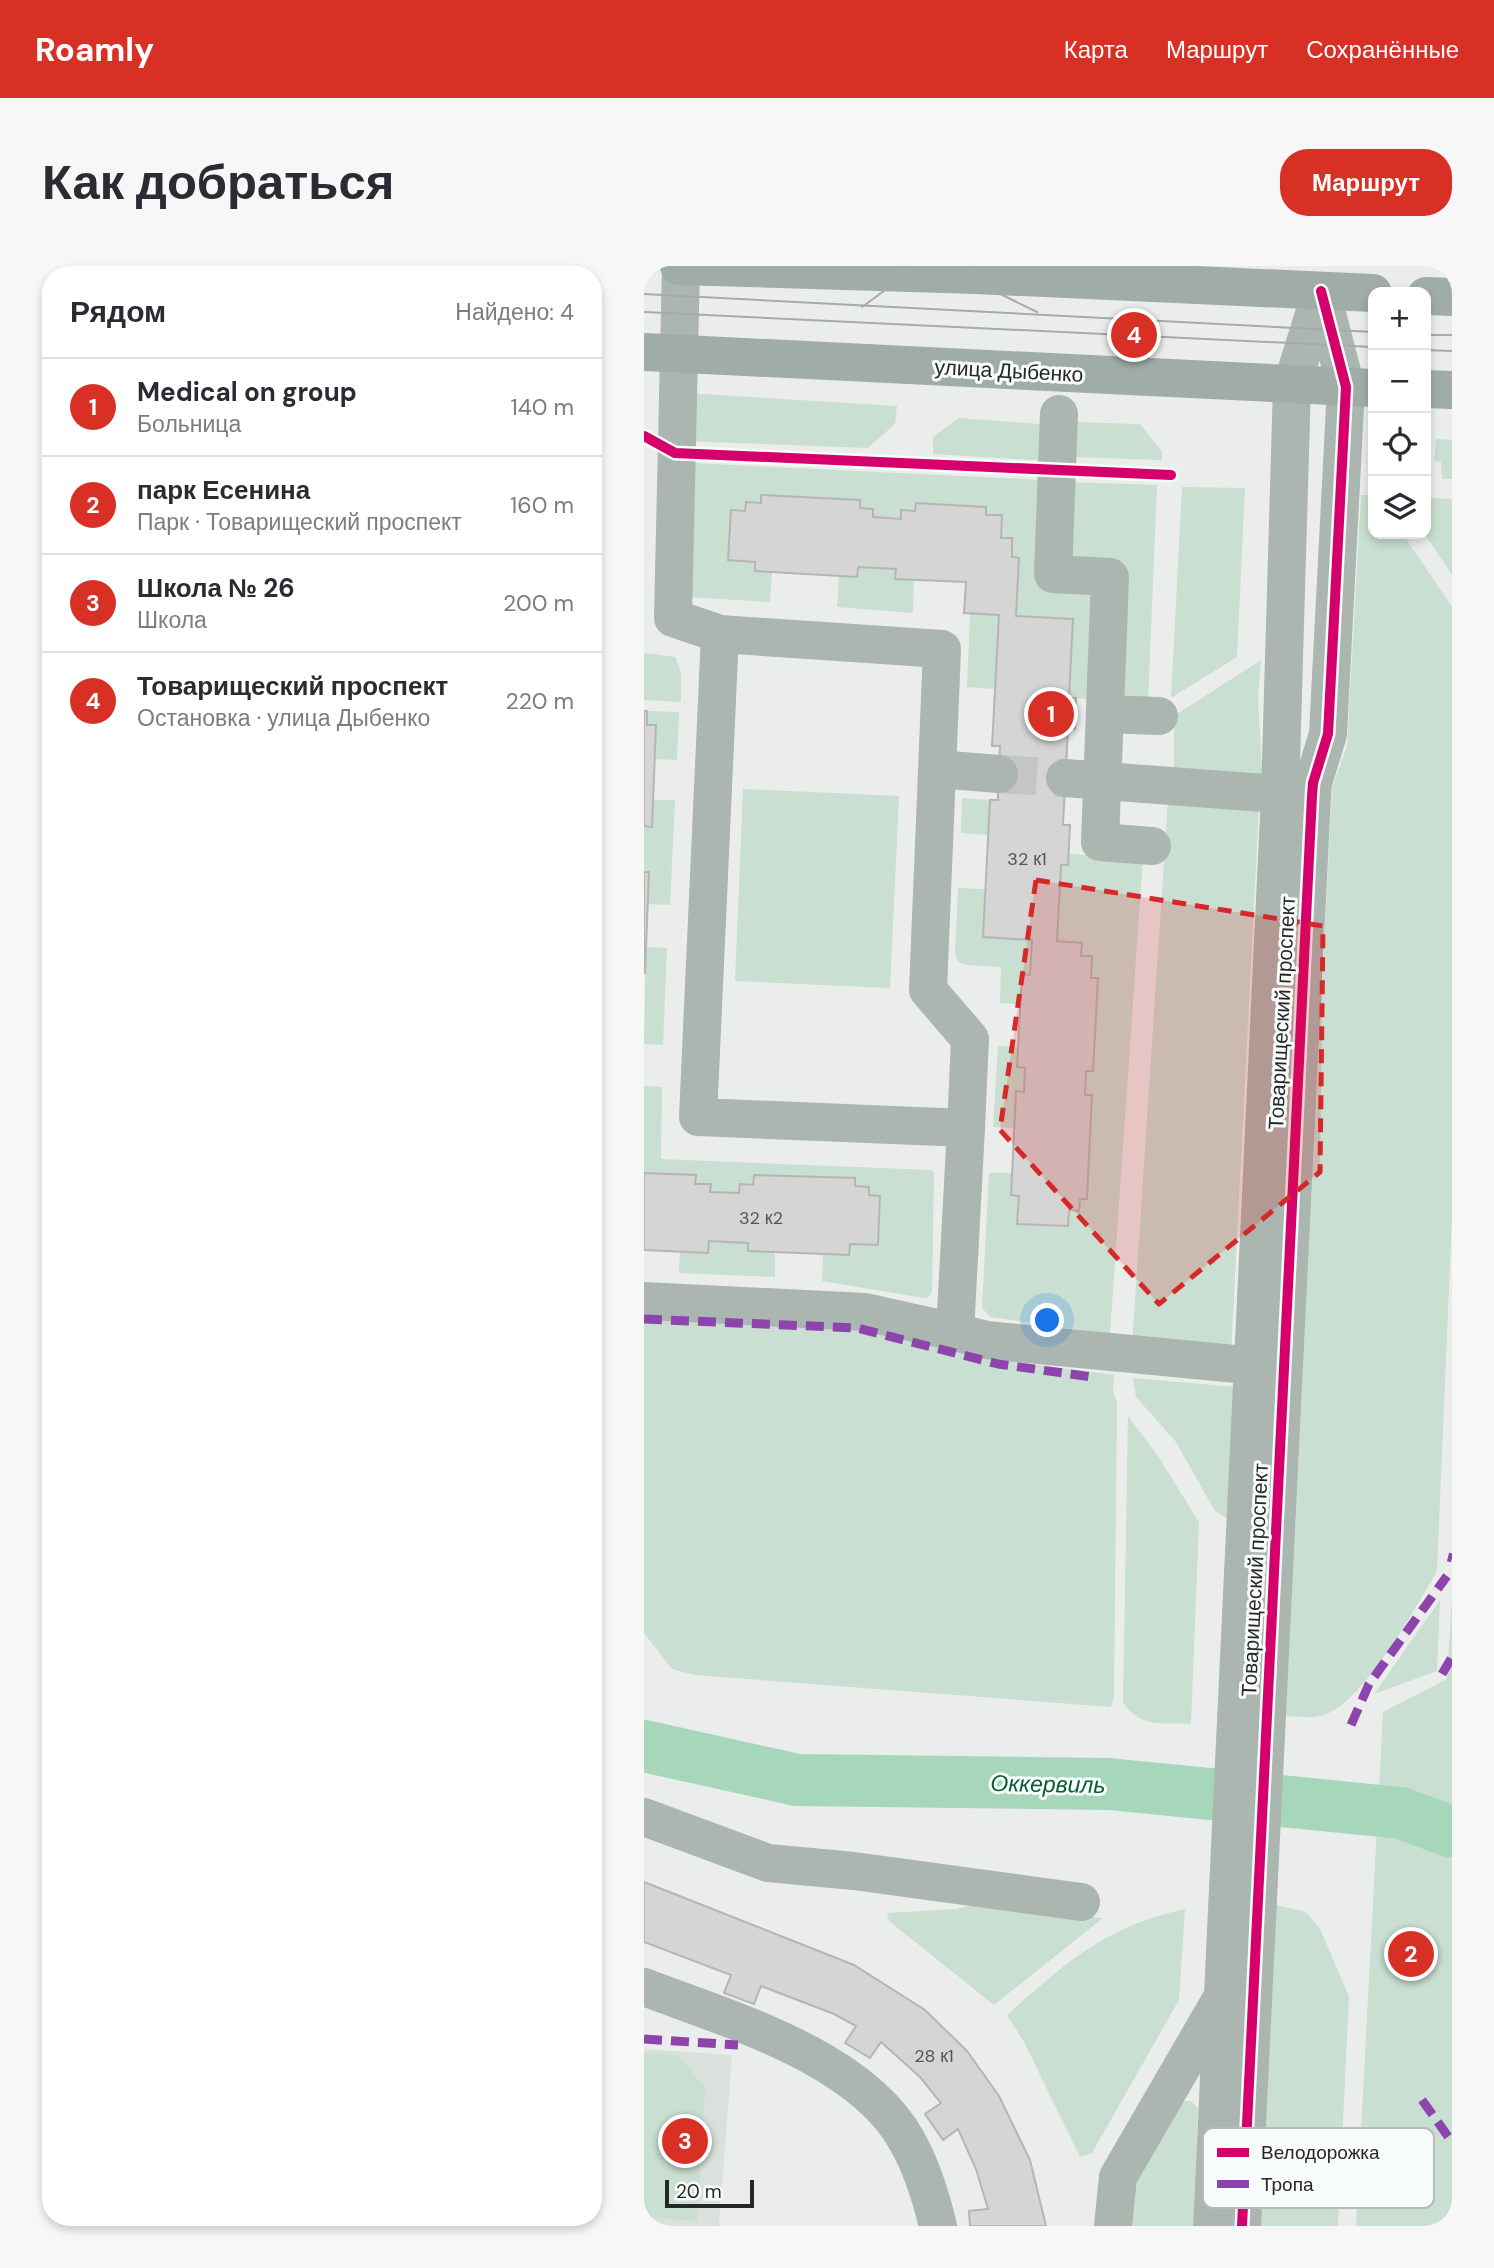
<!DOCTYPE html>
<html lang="ru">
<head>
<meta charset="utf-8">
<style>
	body { margin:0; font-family:"DM Sans",sans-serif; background:#f7f7f7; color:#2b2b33 }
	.controls { position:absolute; right:21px; top:21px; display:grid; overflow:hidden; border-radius:14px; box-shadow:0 4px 10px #0003 }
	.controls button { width:63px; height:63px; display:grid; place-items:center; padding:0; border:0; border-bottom:2px solid #e1e1e2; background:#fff; color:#2b2b33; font:35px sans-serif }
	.scale { position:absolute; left:21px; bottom:18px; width:89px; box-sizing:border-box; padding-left:7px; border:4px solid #262727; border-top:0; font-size:19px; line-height:24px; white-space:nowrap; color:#262727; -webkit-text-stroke:5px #f7fbf9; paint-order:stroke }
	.you { position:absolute; left:404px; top:1055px; width:24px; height:24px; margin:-18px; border:5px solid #fff; border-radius:50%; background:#1a73e8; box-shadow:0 0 0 10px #1a73e833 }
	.badge { display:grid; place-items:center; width:46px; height:46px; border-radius:50%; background:#d93025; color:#fff; font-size:23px; font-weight:700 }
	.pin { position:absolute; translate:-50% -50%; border:4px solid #fff; box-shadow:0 2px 7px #0006 }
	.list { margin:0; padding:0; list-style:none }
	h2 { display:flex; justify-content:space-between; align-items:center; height:91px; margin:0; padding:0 28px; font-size:30px }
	h2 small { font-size:23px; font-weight:400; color:#7c7c81 }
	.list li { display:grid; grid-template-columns:46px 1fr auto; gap:21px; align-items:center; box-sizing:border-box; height:98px; padding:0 28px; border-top:2px solid #e1e1e2 }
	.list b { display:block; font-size:26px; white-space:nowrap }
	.list p { margin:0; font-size:23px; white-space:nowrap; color:#7c7c81 }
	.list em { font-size:23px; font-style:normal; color:#7c7c81 }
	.icon { flex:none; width:38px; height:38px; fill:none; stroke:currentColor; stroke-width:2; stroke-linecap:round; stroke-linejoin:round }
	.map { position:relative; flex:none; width:808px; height:1960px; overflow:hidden; border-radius:28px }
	header { display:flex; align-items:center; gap:42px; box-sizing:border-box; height:98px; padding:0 35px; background:#d93025; color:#fff }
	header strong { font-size:33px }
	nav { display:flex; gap:38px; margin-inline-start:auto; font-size:24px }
	.intro { display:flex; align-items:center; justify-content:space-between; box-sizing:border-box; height:168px; padding:0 42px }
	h1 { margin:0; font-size:49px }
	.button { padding:18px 32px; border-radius:28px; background:#d93025; color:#fff; font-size:24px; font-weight:700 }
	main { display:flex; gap:42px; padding:0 42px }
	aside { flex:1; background:#fff; border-radius:28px; box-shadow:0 4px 10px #0003 }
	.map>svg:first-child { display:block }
</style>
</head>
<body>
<header>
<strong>Roamly</strong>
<nav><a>Карта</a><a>Маршрут</a><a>Сохранённые</a></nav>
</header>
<div class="intro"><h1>Как добраться</h1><a class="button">Маршрут</a></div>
<main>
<aside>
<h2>Рядом<small>Найдено: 4</small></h2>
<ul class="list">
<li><span class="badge">1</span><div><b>Medical on group</b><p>Больница</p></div><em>140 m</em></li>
<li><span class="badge">2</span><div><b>парк Есенина</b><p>Парк · Товарищеский проспект</p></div><em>160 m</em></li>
<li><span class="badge">3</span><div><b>Школа № 26</b><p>Школа</p></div><em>200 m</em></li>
<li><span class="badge">4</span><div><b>Товарищеский проспект</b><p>Остановка · улица Дыбенко</p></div><em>220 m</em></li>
</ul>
</aside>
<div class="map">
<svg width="808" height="1960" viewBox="0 0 808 1960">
	<rect width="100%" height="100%" fill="#ebedec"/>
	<path fill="#dae1dd" d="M 0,1783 L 88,1789 L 75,1960 L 0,1960 Z"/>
	<path fill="#c8dfd1" d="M 42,127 L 253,140 L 251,158 L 224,182 L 41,175 Z
		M 315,152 L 407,159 L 405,195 L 289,188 L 289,171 Z
		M 430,156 L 496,158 L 518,186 L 518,194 L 429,191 Z
		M 792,173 L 808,174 L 808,213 L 798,213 L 797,196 L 790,195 Z
		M 46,197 L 400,214 L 396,322 L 451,325 L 448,433 L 425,432 L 429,353 L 372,350 L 375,292 L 368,291 L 368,273 L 357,272 L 358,249 L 342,249 L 342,240 L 272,237 L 271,245 L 257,245 L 257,253 L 229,251 L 229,243 L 216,242 L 216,234 L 117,229 L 117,237 L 102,236 L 101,245 L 87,244 L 84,293 L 111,296 L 111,305 L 128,306 L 126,336 L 45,331 Z
		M 425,216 L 513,219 L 504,436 L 474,435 L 480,297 L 422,295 Z
		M 538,221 L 601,222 L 593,391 L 527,432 Z
		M 717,229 L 729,229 L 729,268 L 759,268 L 808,341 L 808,952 L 793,1305 C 773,1340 721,1432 685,1447 C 672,1453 656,1451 642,1450 L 688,522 L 703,480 Z
		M 782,232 L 808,233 L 808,309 L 781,268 Z
		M 214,301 L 252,303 L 252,312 L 270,314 L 269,347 L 193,341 L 195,309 L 213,311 Z
		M 326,348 L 355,349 L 351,423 L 323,421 Z
		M 0,387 L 31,391 L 37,406 L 37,436 L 0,434 Z
		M 617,394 L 614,432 L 619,523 L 530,516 L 530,450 Z
		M 3,445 L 35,446 L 33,494 L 10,493 L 3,459 Z
		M 99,523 L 255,530 L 246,722 L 91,715 Z
		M 318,532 L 346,534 L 344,569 L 317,567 Z
		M 9,534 L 31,534 L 26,639 L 3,638 L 5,606 L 0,606 L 0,560 L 8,560 Z
		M 524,534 L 615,540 L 587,1089 L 488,1080 Z
		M 425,588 L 499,592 L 466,1068 L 347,1051 L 338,1042 L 345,907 L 368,907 L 367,929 L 375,930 L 374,958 L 423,960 L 425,944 L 435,945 L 436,933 L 443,933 L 447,829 L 441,829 L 442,805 L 449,805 L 454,713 L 447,712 L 448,691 L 437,690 L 438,677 L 413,675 L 417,599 L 424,599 Z
		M 314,622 L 341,623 L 339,671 L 388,674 L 386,709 L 378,709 L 376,738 L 356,737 L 357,701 L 323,699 L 314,696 L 311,688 Z
		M 2,681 L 23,682 L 19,779 L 0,778 Z
		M 354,780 L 374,781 L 381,802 L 380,826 L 372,826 L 370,862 L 349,861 Z
		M 0,820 L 18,821 L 17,893 L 286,904 L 290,906 L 288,1025 L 285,1031 L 280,1032 L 178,1015 L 179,988 L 205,989 L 206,978 L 225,929 L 225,921 L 211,920 L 211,912 L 110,909 L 109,919 L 96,919 L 95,927 L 66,926 L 66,918 L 51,918 L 52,910 L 0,907 Z
		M 65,975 L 104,977 L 104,985 L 131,986 L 131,1011 L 35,1007 L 36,986 L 64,987 Z
		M 0,1046 L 213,1057 L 355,1094 L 470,1109 L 469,1125 L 473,1137 L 470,1429 L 467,1441 L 51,1409 L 28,1403 L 0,1367 Z
		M 489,1112 L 592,1121 L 588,1255 L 571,1245 L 532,1176 L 492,1131 Z
		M 484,1150 L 514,1190 L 555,1256 L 547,1458 C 520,1457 494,1462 479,1436 Z
		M 808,1330 L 808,1960 L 712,1960 L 739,1446 L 803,1413 Z
		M 796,1334 L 793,1405 L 730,1428 Z
		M 328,1639 L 459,1652 L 350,1739 L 245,1655 L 243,1647 L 313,1643 Z
		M 632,1639 L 662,1646 L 676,1663 L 705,1730 L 694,1960 L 616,1960 Z
		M 541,1643 L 535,1734 L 448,1887 L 436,1891 L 380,1776 L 363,1749 C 422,1697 461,1660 541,1643 Z
		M 0,1787 L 33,1789 L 61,1821 L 53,1955 L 0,1951 Z
		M 539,1835 L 547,1835 L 554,1842 L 549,1960 L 486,1960 L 491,1911 Z"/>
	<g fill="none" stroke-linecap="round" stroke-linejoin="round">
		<path stroke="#a7d7ba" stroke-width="52" d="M 0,1480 L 153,1514 L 465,1518 L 757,1547 L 808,1566"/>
	</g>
	<path fill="#d5d5d5" stroke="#b6b5b5" stroke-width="2" d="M 117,229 L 216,234 L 216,242 L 229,243 L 229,251 L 257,253 L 257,244 L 271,245 L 272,237 L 342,241 L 342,249 L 358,249 L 357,272 L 368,272 L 368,291 L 375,292 L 372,350 L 429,353 L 425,432 L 432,432 L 431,463 L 424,463 L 419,559 L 426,559 L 424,599 L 417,599 L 413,675 L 438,677 L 437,690 L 448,690 L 447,712 L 454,712 L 449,805 L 442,805 L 441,829 L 448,829 L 443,933 L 436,933 L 435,945 L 425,944 L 424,960 L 373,958 L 375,930 L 367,929 L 372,825 L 380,826 L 381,802 L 373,801 L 378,708 L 386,709 L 388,674 L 339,671 L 346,534 L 354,534 L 354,521 L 356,480 L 348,480 L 355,349 L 320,347 L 322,316 L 251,313 L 252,303 L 214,301 L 213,311 L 111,305 L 111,296 L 84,294 L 87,244 L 101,245 L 102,236 L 117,237 Z
		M 0,445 L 3,445 L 3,459 L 12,459 L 8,561 L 0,560 Z
		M 0,606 L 5,606 L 1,707 L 0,707 Z
		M 0,907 L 52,909 L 51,918 L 67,918 L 66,926 L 95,927 L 96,918 L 109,919 L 110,909 L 211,912 L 211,920 L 225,921 L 225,929 L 236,930 L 234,979 L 206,978 L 205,989 L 104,985 L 104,977 L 65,975 L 64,987 L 0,984 Z
		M 0,1616 L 210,1699 L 281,1744 L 323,1785 L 355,1830 L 386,1894 L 402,1960 L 326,1960 L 325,1945 L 344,1943 L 332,1903 L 314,1863 L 299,1874 L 281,1848 L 297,1837 L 276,1811 L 237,1776 L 226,1792 L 201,1777 L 212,1760 L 190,1748 L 117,1720 L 110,1738 L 80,1727 L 87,1709 L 0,1676 Z"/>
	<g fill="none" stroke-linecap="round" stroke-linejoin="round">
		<path stroke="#c4c5c5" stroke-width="38" stroke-dasharray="38 19" stroke-linecap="butt" d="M 355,508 L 421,512"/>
		<path stroke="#aab6af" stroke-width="38" d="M 37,0 L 29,352 L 76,368 L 54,851 L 322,862 L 311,1066 L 342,1074 L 633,1102
			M 415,148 L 409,308 L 466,311 L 456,576 L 508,580
			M 76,368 L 298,383 L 284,724 L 326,773 L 322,862
			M 462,448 L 515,450
			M 293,503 L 355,508
			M 421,512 L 660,530
			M 0,1035 L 221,1046 L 311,1066
			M 0,1551 L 124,1597 L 210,1605 L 437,1636
			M 0,1721 C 84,1753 217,1791 263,1875 C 278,1901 287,1931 294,1960
			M 469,1960 L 474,1911 L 575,1737
			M 568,1960 L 636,529 L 648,119 L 677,26
			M 598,1960 L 668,530 L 669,517 L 684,468 L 702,121 L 677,25"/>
		<path stroke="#a0ada6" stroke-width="38" d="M 35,0 L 332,9 L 729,27
			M 782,30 L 808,31
			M 0,86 L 729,122
			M 782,123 L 808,124"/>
		<path stroke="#a3aca6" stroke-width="2" d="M 325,0 L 350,25 L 393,46
			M 0,28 L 729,66
			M 218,41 L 248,19 L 264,0
			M 0,46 L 729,81
			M 782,69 L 808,69
			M 782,84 L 808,85"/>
		<path stroke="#8e44ad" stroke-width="9" stroke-dasharray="18 9" stroke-linecap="butt" d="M 0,1053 L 213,1062 L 354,1098 L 448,1111
			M 804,1291 L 808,1292
			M 798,1408 L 808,1391
			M 707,1459 L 725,1418 L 803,1310
			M 0,1773 L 94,1779
			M 778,1834 L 808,1876"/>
		<g stroke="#f7fbf9" stroke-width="15">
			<path id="cycleway" d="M 0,170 L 31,187 L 527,209
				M 598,1960 L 668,530 L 669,517 L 684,468 L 702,121 L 677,25"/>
		</g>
		<use href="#cycleway" stroke="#d6006c" stroke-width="10"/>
	</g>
	<path fill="#d62828" fill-opacity="0.2" stroke="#d62828" stroke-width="5" stroke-dasharray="14 9" stroke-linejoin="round" d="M 392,614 L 679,660 L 676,906 L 515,1038 L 356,864 Z"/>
	<g text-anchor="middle" stroke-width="6" stroke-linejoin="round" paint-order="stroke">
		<g font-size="18" fill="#545454">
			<text x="383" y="599">32 к1</text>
			<text x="117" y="958">32 к2</text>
			<text x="290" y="1796">28 к1</text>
		</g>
		<g font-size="21" fill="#262727" stroke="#f7fbf9">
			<text transform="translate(365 105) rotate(3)" y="7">улица Дыбенко</text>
			<text transform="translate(638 747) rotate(-87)" y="7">Товарищеский проспект</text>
			<text transform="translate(611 1314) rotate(-87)" y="7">Товарищеский проспект</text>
		</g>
		<g font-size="23" font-style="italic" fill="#0b5c38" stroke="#f7fbf9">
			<text transform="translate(404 1518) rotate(1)" y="8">Оккервиль</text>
		</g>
	</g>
	<rect x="559" y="1862" width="231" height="80" rx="10" fill="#f7fbf9" stroke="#b8bbba" stroke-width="2"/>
	<rect x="573" y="1882" width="32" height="9" fill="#d6006c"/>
	<rect x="573" y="1914" width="32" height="8" fill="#8e44ad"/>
	<g font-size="19" fill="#262727">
		<text x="617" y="1893">Велодорожка</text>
		<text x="617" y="1925">Тропа</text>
	</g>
</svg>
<div class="controls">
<button>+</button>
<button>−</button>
<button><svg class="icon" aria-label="locate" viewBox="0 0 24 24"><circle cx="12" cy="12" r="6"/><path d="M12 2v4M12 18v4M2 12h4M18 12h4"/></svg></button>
<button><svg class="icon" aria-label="layers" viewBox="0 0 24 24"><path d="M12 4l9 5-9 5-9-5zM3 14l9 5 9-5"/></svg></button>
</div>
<div class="scale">20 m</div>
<div class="you"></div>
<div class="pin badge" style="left:407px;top:448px">1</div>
<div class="pin badge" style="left:767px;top:1688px">2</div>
<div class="pin badge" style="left:41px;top:1875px">3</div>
<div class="pin badge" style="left:490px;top:69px">4</div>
</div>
</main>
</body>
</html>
